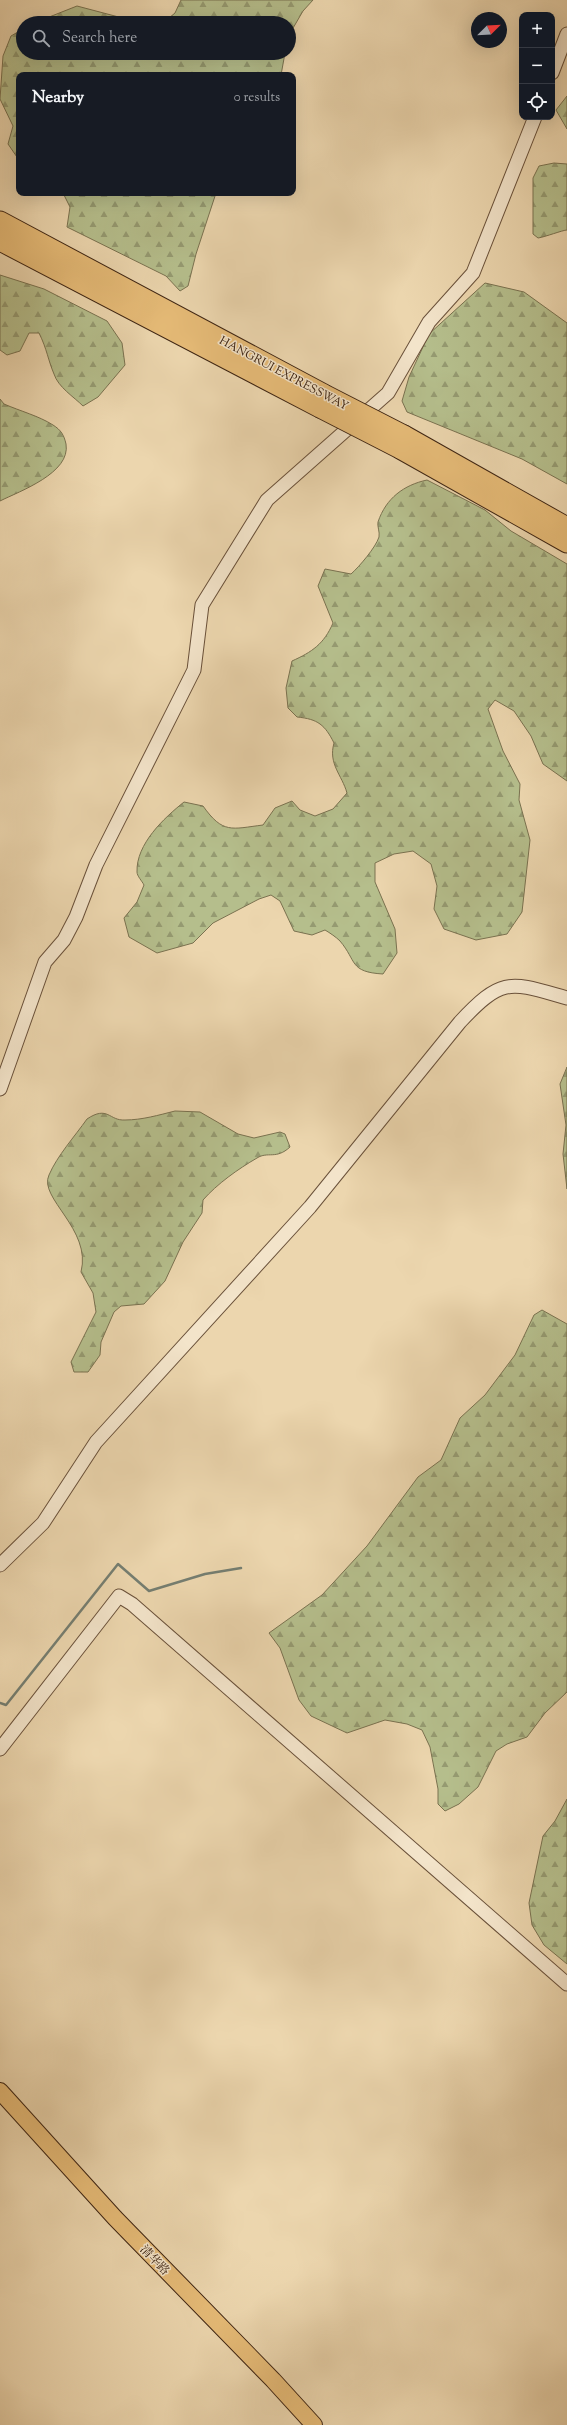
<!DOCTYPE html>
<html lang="en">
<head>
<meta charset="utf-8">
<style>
	body { margin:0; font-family:"Sorts Mill Goudy","Noto Serif SC",serif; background:#242831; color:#f1f3f6 }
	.controls { position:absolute; right:12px; top:12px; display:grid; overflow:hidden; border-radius:8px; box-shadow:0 4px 16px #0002 }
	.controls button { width:36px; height:36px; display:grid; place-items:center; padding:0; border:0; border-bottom:1px solid #363941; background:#171b24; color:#f1f3f6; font:20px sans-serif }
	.compass { position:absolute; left:471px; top:12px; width:36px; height:36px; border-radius:50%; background:#171b24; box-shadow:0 4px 16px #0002; rotate:66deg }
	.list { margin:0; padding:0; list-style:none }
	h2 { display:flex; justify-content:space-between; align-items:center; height:52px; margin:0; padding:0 16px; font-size:17px }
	h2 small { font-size:13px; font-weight:400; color:#9ea1a6 }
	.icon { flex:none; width:22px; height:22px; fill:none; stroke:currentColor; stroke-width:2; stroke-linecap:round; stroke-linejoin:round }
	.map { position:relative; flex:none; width:567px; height:2425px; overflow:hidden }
	.search { position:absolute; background:#171b24; box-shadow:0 4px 16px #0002; left:16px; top:16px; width:280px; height:44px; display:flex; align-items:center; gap:10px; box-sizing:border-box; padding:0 14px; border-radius:22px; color:#9ea1a6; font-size:15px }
	.panel { position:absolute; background:#171b24; box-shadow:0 4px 16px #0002; left:16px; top:72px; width:280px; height:124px; border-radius:8px }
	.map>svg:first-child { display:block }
</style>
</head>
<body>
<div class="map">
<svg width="567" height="2425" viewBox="0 0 567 2425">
	<defs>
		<pattern id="forest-firs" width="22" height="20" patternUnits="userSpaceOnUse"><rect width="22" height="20" fill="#b5be8c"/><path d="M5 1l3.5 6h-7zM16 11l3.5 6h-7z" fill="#959a71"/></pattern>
	</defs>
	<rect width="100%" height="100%" fill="#ecd6ae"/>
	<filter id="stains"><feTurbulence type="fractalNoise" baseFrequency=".005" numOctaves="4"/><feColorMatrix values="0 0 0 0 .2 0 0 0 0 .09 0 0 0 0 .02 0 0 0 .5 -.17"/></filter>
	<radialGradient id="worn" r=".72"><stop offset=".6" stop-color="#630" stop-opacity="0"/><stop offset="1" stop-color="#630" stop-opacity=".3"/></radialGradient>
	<path fill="url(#forest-firs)" stroke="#7a7250" d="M 181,0 L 313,0 L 303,11 L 289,35 L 289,23 L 163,23 L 175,13 Z
		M 77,6 L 130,20 L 135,23 L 34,23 Z
		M 23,29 L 23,53 L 285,53 L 281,75 L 19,75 L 19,160 L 8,144 L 13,126 L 0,99 L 3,56 L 11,36 Z
		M 567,96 L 567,129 L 556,110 Z
		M 554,163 L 567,164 L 567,230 C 563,230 545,237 538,238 L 533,234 L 533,178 L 539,166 Z
		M 63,193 L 216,193 L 196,254 L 188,286 L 180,291 L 166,276 L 67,227 L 70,207 Z
		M 0,275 L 44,289 L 107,321 L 122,343 L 125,365 L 98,397 L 83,406 C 74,397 58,387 54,374 C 48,360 47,349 39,333 L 29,333 L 20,351 L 7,355 L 0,350 Z
		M 485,283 L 524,292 L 567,323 L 567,484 L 522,459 L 407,412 L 402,401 L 409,377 L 429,334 Z
		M 0,399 L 4,404 C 20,411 39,416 53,425 C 61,430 64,435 66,444 C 71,473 20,491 0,501 Z
		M 427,480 L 485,510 L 511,531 L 567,564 L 567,781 L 543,764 L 531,736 L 514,711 L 495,700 L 488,709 L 503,751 L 520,784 L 519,800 L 530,840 L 522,912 L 507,934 L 476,940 L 444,929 L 434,909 L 437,886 L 431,864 L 413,851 L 394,854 L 375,863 L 375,882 L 395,929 L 397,953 L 383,974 C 349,972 357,961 340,941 C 336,937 330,933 325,930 L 312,935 L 294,931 L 280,901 L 271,895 L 259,899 L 213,923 L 193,943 L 157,953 L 129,937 L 124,918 L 137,902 L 144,885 C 142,881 137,876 137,872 C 136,844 164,818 184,802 L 203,806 C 223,834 231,829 263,825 L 275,808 L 292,801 L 300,810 L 315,816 L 333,809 L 347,793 C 342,775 328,764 334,743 C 325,725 318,719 297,717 L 288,708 L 286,688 L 292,661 C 312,652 324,644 333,623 L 318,586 L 325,569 L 351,574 C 359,567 376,547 379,537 C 380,532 377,526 378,522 C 386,498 404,485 427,480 Z
		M 567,1067 L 567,1189 L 563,1154 L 566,1125 L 560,1084 Z
		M 175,1111 L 200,1112 L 238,1134 L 254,1138 L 280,1132 L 285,1134 L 290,1147 C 276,1160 268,1151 257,1158 C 238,1169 217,1184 203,1200 L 202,1213 L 183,1242 L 165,1281 L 144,1304 L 121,1306 L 114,1312 L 101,1342 L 100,1355 L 88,1372 L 74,1372 L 71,1362 L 96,1312 L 93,1293 L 81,1272 C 92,1229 38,1198 49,1175 C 57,1156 75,1136 87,1119 C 108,1105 109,1121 125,1120 C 142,1120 159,1115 175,1111 Z
		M 542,1310 L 567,1324 L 567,1692 L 545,1713 L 527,1737 L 507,1744 L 496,1751 L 478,1787 L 459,1804 L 445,1811 L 438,1804 L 438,1789 L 430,1747 L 422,1730 L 407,1724 L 385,1720 L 347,1733 L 311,1716 L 299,1700 L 280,1648 L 269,1633 L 322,1595 L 367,1546 L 418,1477 L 441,1460 L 460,1418 L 485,1395 L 515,1355 L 534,1315 Z
		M 567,1799 L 567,1964 L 544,1945 L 532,1925 L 529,1903 L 543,1836 L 555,1821 Z"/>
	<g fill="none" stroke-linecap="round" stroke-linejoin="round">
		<path stroke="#757e71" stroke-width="2.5" d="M 0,1703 L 6,1705 L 118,1564 L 149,1591 L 205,1574 L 241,1568"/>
		<g stroke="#6a513a" stroke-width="15">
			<path id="minor" d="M 552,73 L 567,34
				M 0,1089 L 45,962 L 64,940 L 76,917 L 96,865 L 194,670 L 202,605 L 267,500 L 388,393 L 429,322 L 473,273 L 535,117
				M 0,1565 L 43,1523 L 96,1442 L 310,1207 L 460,1022 C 503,976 510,982 567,998
				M 0,1749 L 119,1596 L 132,1604 L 567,1984"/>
		</g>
		<g stroke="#3e2513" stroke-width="18">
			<path id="major" d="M 0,2091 L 115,2218 L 273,2380 L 314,2425"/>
		</g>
		<g stroke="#3e2513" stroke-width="21">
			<path id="highway" d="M 0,221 L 324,394
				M 0,241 L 320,408
				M 404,435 L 567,527
				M 400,449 L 567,543"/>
		</g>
		<use href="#minor" stroke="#f3e4ca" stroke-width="13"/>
		<use href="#major" stroke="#e6bb77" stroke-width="16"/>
		<use href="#highway" stroke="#e6bb77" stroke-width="19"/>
		<g stroke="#3e2513" stroke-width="21" stroke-linecap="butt">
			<path id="highway-bridge" d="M 324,394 L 404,435
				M 320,408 L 400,449"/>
		</g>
		<use href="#highway-bridge" stroke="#e6bb77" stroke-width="19"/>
	</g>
	<g text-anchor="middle" stroke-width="3" stroke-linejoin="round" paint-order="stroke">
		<g font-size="12" fill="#3e2513" stroke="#f3e4ca">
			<text transform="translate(284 373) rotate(28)" y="4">HANGRUI EXPRESSWAY</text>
			<text transform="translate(155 2260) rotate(46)" y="4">清华路</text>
		</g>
	</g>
	<rect width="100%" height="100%" filter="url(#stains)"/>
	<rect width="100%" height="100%" fill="url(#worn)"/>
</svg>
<div class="controls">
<button>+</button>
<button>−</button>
<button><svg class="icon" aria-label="locate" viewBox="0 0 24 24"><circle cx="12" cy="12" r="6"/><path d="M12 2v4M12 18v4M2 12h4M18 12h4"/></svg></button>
</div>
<svg class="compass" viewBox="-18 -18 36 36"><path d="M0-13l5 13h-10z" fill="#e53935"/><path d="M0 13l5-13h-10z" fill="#9ea1a6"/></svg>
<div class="search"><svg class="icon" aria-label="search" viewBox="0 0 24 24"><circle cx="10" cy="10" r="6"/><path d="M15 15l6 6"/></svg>Search here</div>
<section class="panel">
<h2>Nearby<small>0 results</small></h2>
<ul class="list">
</ul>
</section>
</div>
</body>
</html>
